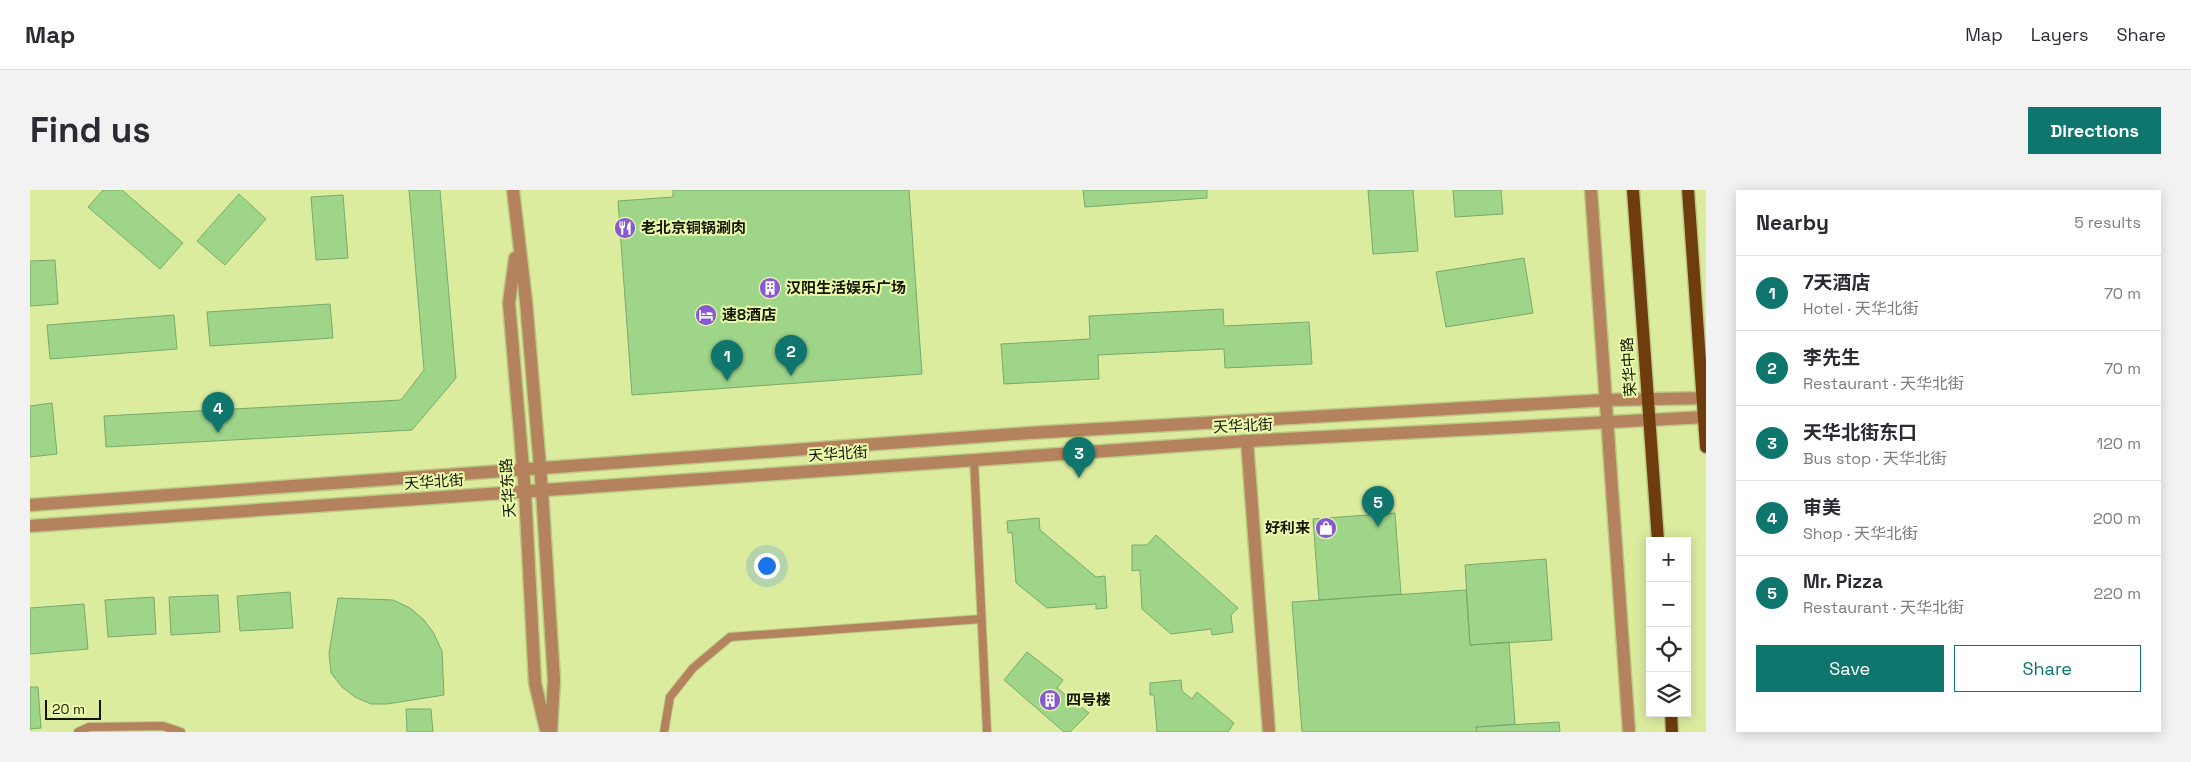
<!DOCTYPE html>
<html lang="en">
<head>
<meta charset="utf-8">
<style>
	body { margin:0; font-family:"Space Grotesk","Noto Sans SC",sans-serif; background:#f2f2f3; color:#2b2b33 }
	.controls { position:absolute; right:15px; bottom:15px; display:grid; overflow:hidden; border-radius:0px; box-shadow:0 2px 12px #0003 }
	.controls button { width:45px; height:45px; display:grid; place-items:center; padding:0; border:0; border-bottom:1px solid #e1e1e2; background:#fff; color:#2b2b33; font:25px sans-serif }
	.scale { position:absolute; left:15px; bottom:12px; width:56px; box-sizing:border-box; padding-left:5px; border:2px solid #121600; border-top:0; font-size:14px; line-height:18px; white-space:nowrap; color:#121600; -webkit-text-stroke:4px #eaf9ab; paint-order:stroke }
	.you { position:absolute; left:736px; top:375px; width:18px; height:18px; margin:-12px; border:4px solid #fff; border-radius:50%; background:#1a73e8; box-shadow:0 0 0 8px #1a73e833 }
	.badge { display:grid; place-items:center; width:32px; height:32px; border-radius:50%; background:#0f766e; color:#fff; font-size:16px; font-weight:700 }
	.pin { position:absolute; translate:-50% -41px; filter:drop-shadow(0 1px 2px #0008) }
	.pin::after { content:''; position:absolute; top:26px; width:18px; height:15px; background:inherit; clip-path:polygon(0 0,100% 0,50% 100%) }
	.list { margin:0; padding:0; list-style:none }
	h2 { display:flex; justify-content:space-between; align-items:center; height:65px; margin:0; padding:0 20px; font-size:21px }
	h2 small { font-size:16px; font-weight:400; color:#7c7c81 }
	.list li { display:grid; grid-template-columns:32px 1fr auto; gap:15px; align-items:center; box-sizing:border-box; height:75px; padding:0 20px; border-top:1px solid #e1e1e2 }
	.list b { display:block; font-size:19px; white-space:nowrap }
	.list p { margin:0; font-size:16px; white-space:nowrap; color:#7c7c81 }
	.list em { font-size:16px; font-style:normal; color:#7c7c81 }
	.actions { display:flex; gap:10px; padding:15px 20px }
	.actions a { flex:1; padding:11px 0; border:1px solid #0f766e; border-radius:0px; text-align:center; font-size:18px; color:#0f766e }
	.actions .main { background:#0f766e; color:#fff }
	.icon { flex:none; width:28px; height:28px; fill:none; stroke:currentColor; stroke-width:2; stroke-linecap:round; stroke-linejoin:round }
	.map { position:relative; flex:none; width:1676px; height:542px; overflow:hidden; border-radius:0px }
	header { display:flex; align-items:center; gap:30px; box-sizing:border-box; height:70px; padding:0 25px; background:#fff; border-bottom:1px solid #e1e1e2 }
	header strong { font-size:24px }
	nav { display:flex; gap:28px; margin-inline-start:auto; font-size:18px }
	.intro { display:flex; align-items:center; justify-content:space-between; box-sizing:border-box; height:120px; padding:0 30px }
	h1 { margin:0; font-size:35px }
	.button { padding:12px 22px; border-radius:0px; background:#0f766e; color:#fff; font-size:18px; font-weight:700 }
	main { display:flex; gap:30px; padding:0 30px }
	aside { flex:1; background:#fff; border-radius:0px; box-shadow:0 2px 12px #0003 }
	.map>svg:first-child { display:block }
</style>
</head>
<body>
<header>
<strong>Map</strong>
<nav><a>Map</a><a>Layers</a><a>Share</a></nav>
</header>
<div class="intro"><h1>Find us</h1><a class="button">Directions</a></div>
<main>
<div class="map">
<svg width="1676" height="542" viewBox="0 0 1676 542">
	<rect width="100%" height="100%" fill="#dcec9f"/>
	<path fill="#9ed589" stroke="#7ba96b" d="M 73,0 L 92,0 L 153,53 L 130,79 L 58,17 Z
		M 379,0 L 410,0 L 426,188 L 382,240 L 76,257 L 74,226 L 371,210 L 394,180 Z
		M 643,0 L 879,0 L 892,184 L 602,205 L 588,11 L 643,7 Z
		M 1053,0 L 1177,0 L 1177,8 L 1055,17 Z
		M 1338,0 L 1383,0 L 1388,61 L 1343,64 Z
		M 1423,0 L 1471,0 L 1473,24 L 1425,27 Z
		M 209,4 L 236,29 L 195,75 L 167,51 Z
		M 313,5 L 318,68 L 286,70 L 281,7 Z
		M 1494,68 L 1503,123 L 1416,137 L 1406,82 Z
		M 25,70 L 28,114 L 0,116 L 0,71 Z
		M 300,114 L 303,148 L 180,156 L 177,122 Z
		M 1193,119 L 1194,136 L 1279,132 L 1282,174 L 1195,178 L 1194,159 L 1068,165 L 1069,189 L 974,194 L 971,154 L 1060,149 L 1059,126 Z
		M 144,125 L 147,159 L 20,169 L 17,135 Z
		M 22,213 L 27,264 L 0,267 L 0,216 Z
		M 1365,323 L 1371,404 L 1289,410 L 1283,329 Z
		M 1009,328 L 1010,340 L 1066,387 L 1075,386 L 1077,418 L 1066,419 L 1066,414 L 1017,418 L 986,393 L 982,342 L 978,343 L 977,331 Z
		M 1126,345 L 1208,418 L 1201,425 L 1203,442 L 1182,445 L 1181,439 L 1141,444 L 1112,419 L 1110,380 L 1102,381 L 1102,355 L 1117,355 Z
		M 1516,369 L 1522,450 L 1440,455 L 1435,375 Z
		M 1436,400 L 1440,455 L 1479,452 L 1485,534 L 1446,537 L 1447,542 L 1272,542 L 1262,412 Z
		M 260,402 L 263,438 L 210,441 L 207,406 Z
		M 188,405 L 190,442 L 141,445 L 139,407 Z
		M 124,407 L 126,444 L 78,447 L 75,410 Z
		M 308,408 L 363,410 L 380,418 L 394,430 L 403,442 L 412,461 L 414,505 L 357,514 L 341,514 L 325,507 L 312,497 L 301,483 L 299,463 Z
		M 54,414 L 58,459 L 0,464 L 0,418 Z
		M 997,462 L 1033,490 L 1027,498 L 1059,523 L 1040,542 L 1034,542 L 974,490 Z
		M 1151,490 L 1152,501 L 1162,509 L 1167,502 L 1204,533 L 1198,542 L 1127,542 L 1124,505 L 1120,505 L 1120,493 Z
		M 0,497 L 8,497 L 11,538 L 0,539 Z
		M 376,519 L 401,519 L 403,542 L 377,542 Z
		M 1529,532 L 1530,542 L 1447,542 L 1446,537 Z"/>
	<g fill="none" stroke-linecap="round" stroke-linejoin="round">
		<g stroke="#bcca86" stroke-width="10">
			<path id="service" d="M 944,270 L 957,542
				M 48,542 L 59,537 L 133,536 L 151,542
				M 634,542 L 640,507 L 663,478 L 700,447 L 951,429"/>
		</g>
		<g stroke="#bcca86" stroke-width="15">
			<path id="minor" d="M 1217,251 L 1239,542"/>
		</g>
		<g stroke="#bcca86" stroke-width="15">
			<path id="tertiary" d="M 483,0 L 496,111 L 512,301 L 524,490 L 521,542
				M 1561,0 L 1599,542
				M 485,68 L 479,113 L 495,302 L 505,493 L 516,540
				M 0,315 L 999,243 L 1576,210 L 1676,208
				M 0,336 L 1217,251 L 1676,227"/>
		</g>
		<g stroke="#bcca86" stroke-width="15">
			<path id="primary" d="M 1603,0 L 1628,351
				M 1658,0 L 1676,257
				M 1641,523 L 1642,542"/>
		</g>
		<use href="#service" stroke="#b4825d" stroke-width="8"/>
		<use href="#minor" stroke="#b4825d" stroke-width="12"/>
		<use href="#tertiary" stroke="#b4825d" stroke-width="12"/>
		<use href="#primary" stroke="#6f3c0d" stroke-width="12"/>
	</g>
	<defs>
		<g id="restaurant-disc" transform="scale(1.125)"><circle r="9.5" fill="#875ad3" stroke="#eaf9ab"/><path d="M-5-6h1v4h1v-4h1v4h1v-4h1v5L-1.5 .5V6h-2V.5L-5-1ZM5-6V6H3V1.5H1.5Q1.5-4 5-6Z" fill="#fff"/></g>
		<g id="building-disc" transform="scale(1.125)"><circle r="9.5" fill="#875ad3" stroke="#eaf9ab"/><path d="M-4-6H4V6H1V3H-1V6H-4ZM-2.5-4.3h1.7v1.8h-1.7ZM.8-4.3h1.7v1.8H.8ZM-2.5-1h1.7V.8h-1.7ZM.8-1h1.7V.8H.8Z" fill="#fff"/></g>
		<g id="hotel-disc" transform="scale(1.125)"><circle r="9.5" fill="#875ad3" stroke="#eaf9ab"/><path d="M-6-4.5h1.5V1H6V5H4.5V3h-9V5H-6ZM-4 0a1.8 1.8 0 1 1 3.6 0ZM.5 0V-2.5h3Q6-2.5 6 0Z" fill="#fff"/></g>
		<g id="shop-disc" transform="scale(1.125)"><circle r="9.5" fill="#875ad3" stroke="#eaf9ab"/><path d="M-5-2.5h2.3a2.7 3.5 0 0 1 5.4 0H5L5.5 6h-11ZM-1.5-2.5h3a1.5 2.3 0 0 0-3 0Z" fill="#fff"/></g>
	</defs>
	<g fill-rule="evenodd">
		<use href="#restaurant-disc" x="595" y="38"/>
		<use href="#building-disc" x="740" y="98"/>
		<use href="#hotel-disc" x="676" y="125"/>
		<use href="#shop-disc" x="1296" y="338"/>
		<use href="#building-disc" x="1020" y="510"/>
	</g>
	<g text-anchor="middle" stroke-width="4" stroke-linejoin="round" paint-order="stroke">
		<g font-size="15" font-weight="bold" fill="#121600" stroke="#eaf9ab" text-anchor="start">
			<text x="611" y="43">老北京铜锅涮肉</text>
			<text x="756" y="103">汉阳生活娱乐广场</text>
			<text x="692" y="130">速8酒店</text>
			<text x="1280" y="343" text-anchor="end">好利来</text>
			<text x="1036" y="515">四号楼</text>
		</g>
		<g font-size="15" fill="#121600" stroke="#eaf9ab">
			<text transform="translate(1599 177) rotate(-94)" y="5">荣华中路</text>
			<text transform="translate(1213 236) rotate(-3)" y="5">天华北街</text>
			<text transform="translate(808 264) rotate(-4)" y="5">天华北街</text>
			<text transform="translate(404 292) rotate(-4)" y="5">天华北街</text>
			<text transform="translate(478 298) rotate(-94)" y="5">天华东路</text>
		</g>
	</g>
</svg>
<div class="controls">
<button>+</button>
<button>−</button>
<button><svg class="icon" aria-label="locate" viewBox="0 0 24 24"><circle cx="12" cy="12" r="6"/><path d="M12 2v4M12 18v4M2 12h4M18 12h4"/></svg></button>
<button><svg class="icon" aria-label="layers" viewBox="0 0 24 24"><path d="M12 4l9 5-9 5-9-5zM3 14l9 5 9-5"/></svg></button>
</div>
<div class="scale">20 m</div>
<div class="you"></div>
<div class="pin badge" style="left:697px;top:191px">1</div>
<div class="pin badge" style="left:761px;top:186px">2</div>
<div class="pin badge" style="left:1049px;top:288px">3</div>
<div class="pin badge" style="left:188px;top:243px">4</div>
<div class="pin badge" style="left:1348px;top:337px">5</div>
</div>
<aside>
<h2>Nearby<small>5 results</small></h2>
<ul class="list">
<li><span class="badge">1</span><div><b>7天酒店</b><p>Hotel · 天华北街</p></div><em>70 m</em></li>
<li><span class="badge">2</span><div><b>李先生</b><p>Restaurant · 天华北街</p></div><em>70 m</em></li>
<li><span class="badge">3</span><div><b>天华北街东口</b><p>Bus stop · 天华北街</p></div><em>120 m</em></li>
<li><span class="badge">4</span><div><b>审美</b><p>Shop · 天华北街</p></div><em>200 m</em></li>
<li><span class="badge">5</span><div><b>Mr. Pizza</b><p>Restaurant · 天华北街</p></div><em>220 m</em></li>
</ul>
<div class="actions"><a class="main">Save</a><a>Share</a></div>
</aside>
</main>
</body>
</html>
